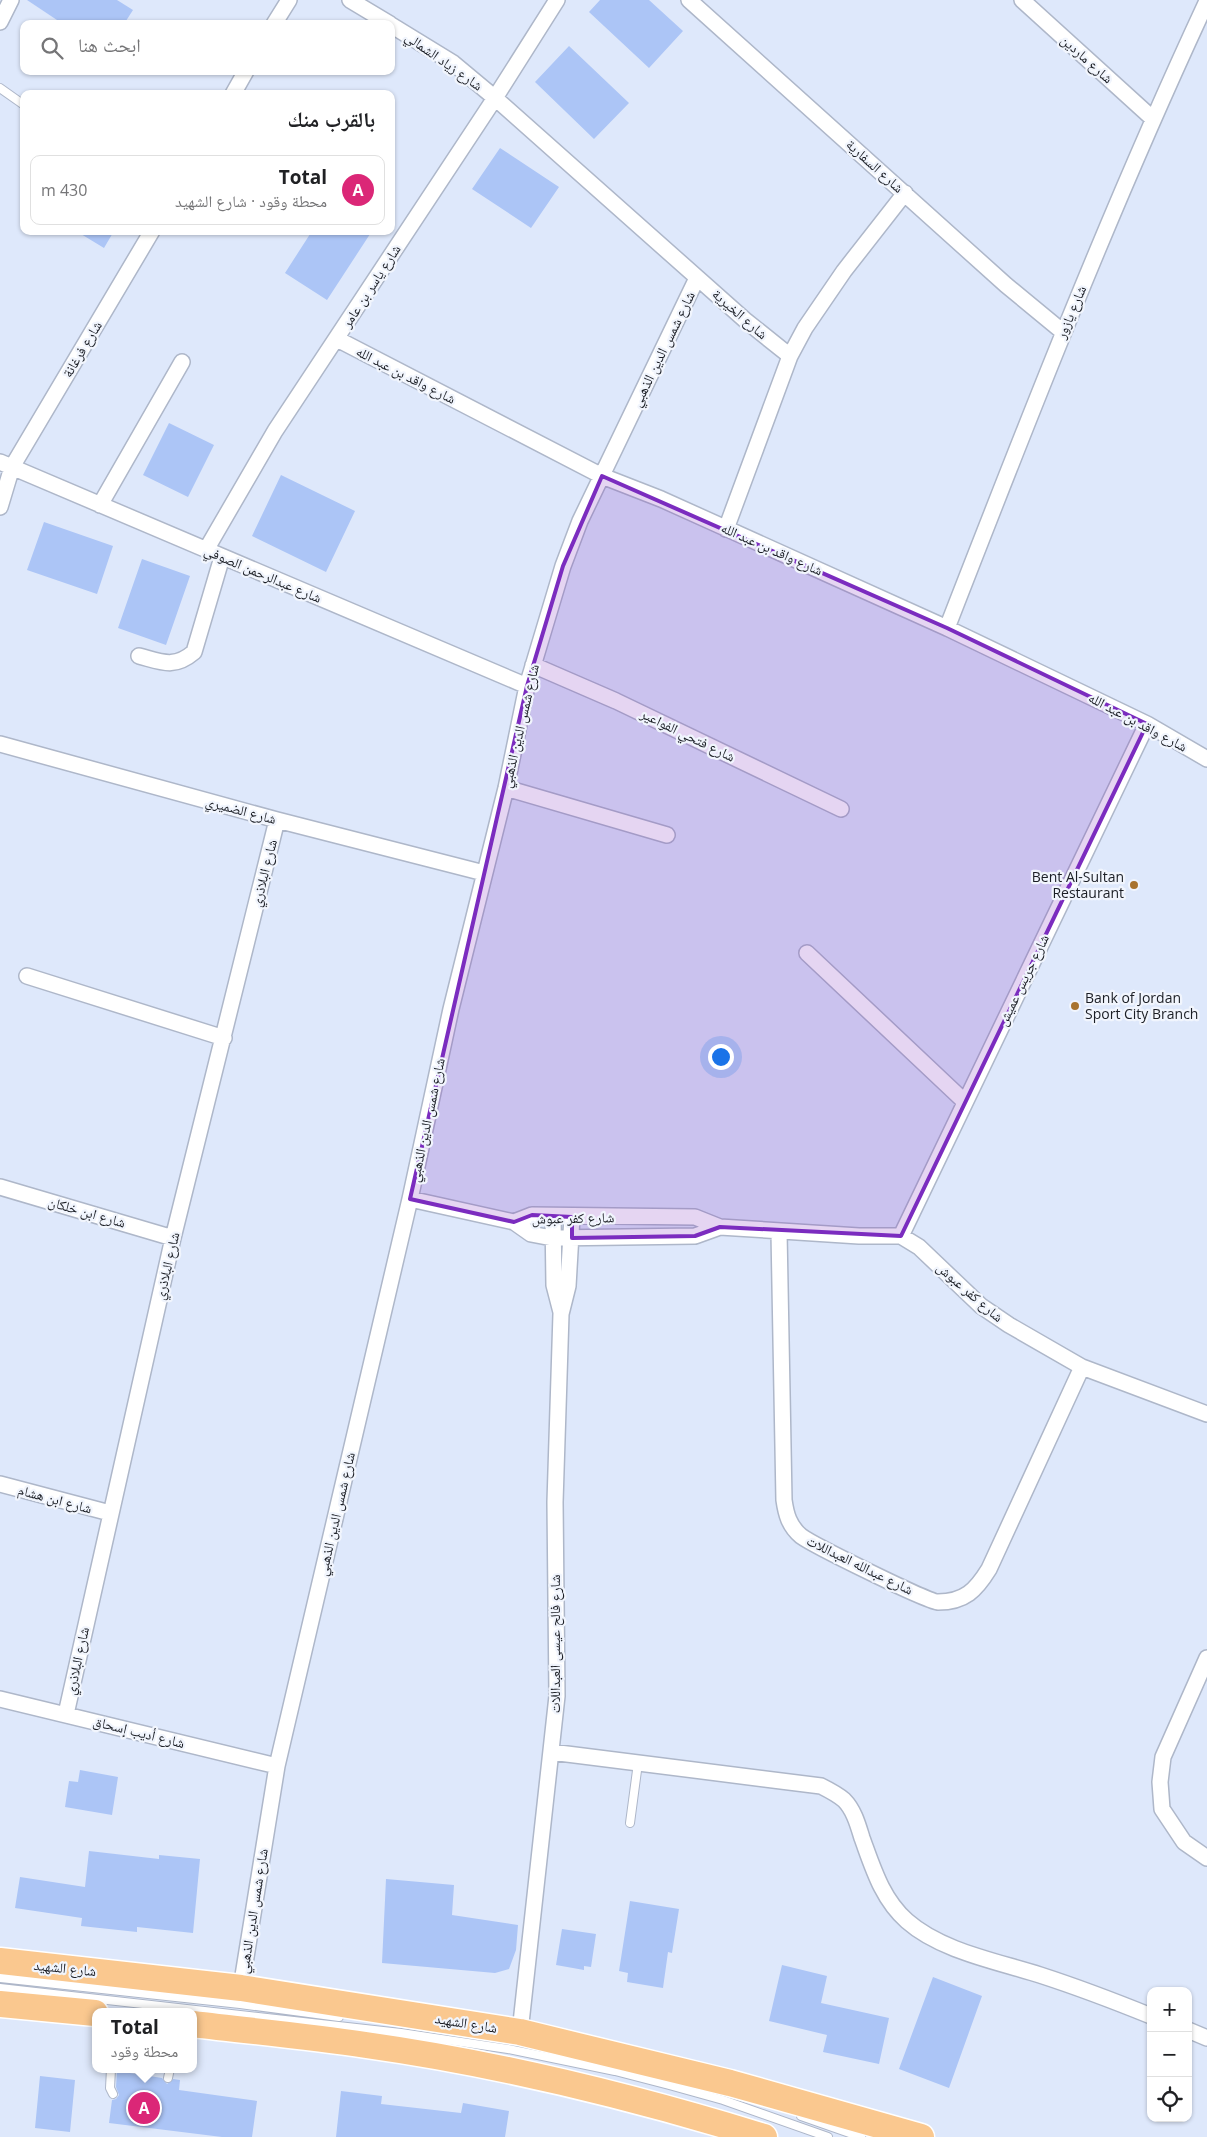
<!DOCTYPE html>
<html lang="ar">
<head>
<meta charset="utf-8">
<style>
	body { margin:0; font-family:"Open Sans","Noto Naskh Arabic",sans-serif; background:#f2f2f2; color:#202124; direction:rtl }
	.controls { position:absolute; right:15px; bottom:15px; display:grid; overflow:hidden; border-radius:10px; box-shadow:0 1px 4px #0004 }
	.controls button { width:45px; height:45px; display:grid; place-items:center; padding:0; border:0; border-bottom:1px solid #e0e0e0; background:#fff; color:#202124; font:25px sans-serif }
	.you { position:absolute; left:720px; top:1056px; width:18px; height:18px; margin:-12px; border:4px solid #fff; border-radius:50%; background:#1a73e8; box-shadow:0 0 0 8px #1a73e833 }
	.badge { display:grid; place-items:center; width:32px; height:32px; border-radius:50%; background:#db2777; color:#fff; font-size:16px; font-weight:700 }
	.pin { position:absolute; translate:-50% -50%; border:2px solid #fff; box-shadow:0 1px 5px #0006 }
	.popup { position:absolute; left:92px; top:2008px; width:105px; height:65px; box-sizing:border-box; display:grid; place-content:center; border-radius:10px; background:#fff; filter:drop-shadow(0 1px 4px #0005); font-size:16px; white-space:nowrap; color:#757577 }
	.popup b { font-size:19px; color:#202124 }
	.popup::after { content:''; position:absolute; left:50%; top:100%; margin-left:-10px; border:10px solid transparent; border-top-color:#fff }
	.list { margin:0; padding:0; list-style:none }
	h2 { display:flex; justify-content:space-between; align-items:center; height:65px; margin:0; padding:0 20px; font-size:21px }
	h2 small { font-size:16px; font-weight:400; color:#757577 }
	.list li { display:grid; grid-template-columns:32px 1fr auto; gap:15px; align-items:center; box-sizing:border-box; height:70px; margin:0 10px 10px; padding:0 10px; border:1px solid #e0e0e0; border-radius:10px }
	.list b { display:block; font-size:19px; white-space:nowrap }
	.list p { margin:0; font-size:16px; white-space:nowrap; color:#757577 }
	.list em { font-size:16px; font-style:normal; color:#757577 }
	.icon { flex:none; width:28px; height:28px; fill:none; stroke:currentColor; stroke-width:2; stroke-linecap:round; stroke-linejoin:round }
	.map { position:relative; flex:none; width:1207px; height:2137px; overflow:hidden; direction:ltr }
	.search { position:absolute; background:#fff; box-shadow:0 1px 4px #0004; left:20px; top:20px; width:375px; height:55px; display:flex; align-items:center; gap:12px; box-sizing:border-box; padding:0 18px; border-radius:10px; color:#757577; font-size:19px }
	.panel { position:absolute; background:#fff; box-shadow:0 1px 4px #0004; left:20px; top:90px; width:375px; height:145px; border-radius:10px; direction:rtl }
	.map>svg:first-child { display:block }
</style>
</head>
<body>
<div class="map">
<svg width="1207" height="2137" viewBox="0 0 1207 2137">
	<rect width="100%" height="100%" fill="#dee8fb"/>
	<path fill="#acc5f6" d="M 27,0 L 117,0 L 133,10 L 124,24 L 63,24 Z
		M 600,0 L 649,0 L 683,31 L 649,68 L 589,12 Z
		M 569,46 L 629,103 L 594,139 L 535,82 Z
		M 500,148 L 559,187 L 531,228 L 472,189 Z
		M 76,231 L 114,231 L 104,248 Z
		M 312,231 L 372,231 L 327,300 L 285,273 Z
		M 169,423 L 214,445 L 188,497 L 143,475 Z
		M 281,475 L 355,511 L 326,572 L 252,536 Z
		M 44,522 L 113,546 L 97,594 L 27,570 Z
		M 142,559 L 190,576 L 166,645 L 118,628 Z
		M 80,1770 L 118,1777 L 112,1815 L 65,1807 L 69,1781 L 78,1782 Z
		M 89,1851 L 159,1859 L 159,1855 L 200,1859 L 193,1933 L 137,1927 L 137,1932 L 81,1926 L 82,1918 L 15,1908 L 20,1877 L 85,1887 Z
		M 386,1879 L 454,1885 L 452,1915 L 518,1925 L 516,1950 L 509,1969 L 495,1973 L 382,1963 Z
		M 630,1901 L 679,1909 L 672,1953 L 668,1952 L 663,1988 L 627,1982 L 628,1973 L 619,1971 Z
		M 562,1929 L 596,1934 L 591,1967 L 584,1966 L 584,1970 L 556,1965 Z
		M 782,1965 L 827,1976 L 821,2003 L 889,2018 L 879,2064 L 823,2052 L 827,2035 L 769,2021 Z
		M 933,1977 L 982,1996 L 949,2088 L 899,2069 Z
		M 117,2071 L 162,2078 L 167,2084 L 173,2079 L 180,2080 L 179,2090 L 257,2101 L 252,2137 L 222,2137 L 109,2123 L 112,2100 L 116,2099 L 119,2095 L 116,2087 Z
		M 40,2076 L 75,2080 L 70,2132 L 35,2128 Z
		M 341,2091 L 382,2096 L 381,2104 L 461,2113 L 463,2103 L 509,2111 L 505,2137 L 336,2137 Z"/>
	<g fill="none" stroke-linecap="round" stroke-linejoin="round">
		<g stroke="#aeb7c9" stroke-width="10">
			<path id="lane" d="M 0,88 L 24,105
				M 630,1823 L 638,1763
				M 0,1978 L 240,2004 L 339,2017
				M 0,1988 L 401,2033 L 508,2049 L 615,2071 L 669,2085 L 723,2100 L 828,2137
				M 111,2069 L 110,2088 L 113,2094
				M 168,2078 L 170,2069
				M 801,2116 L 861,2137"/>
		</g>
		<g stroke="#aeb7c9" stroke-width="18">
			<path id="street" d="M 350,0 L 390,24
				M 689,0 L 1006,285 L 1063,332
				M 1022,0 L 1152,118
				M 0,22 L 11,0
				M 274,24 L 289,0
				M 391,25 L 453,63 L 495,98 L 745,320 L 790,356
				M 233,94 L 246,71
				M 337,339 L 602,476 L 661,499 L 947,628 L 1147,724 L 1207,759
				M 0,462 L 527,686
				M 100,505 L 182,362
				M 0,507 L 12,467 L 152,231
				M 726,529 L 790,356 L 805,328 L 844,271 L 905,193
				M 206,550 L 275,431 L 495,98 L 557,0
				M 947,628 C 1029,417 1111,207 1207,1
				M 139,656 C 162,662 174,669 194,652 L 222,557
				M 533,665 L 616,701 L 841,809
				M 0,744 L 277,820 L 484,873
				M 506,788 L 667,835
				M 807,953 L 965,1102
				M 27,976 L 224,1038
				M 0,1187 L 173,1238
				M 410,1199 L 514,1222 L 531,1234 L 552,1238 L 695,1236 L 720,1227
				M 553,1216 L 554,1285 L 561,1312
				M 514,1222 L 532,1215 L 695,1217 L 720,1227 L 859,1236 L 901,1236 L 919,1247 L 981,1306 L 1009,1325 L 1082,1367 L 1207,1414
				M 779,1232 L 784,1500 C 786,1514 789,1526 801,1536 C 813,1545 928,1602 938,1602 C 965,1602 976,1590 989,1569 L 1082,1367
				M 901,1236 L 1147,724
				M 0,1484 L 110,1513
				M 1207,1658 L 1163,1757 L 1160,1782 L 1162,1809 L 1184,1842 L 1207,1858
				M 0,1699 L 277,1766
				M 66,1714 L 173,1238 L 277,820
				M 551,1752 L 821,1786 C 829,1790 837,1794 844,1800 C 854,1810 858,1825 862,1838 C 873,1868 882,1899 907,1921 C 941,1951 996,1961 1040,1975 C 1077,1987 1114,2001 1151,2016
				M 241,1988 L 277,1766 L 410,1199 L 451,1009 L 506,788 L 527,686 L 563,566 L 580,521 L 697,278
				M 1188,2030 L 1207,2038
				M 520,2032 L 557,1696 L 555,1502 L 561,1314 L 568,1286 L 572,1217"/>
		</g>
		<g stroke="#fff" stroke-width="29">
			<path id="highway" d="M 0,1961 L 241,1988 L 520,2032 L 730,2083 L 921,2137
				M 0,2004 L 95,2013
				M 193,2024 C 250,2031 308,2036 366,2045 C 501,2064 634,2097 764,2137"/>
		</g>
		<use href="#lane" stroke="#fff" stroke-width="8"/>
		<use href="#street" stroke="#fff" stroke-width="15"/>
		<use href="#highway" stroke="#fac88f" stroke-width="26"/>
	</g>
	<path fill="#7b2cbf" fill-opacity="0.2" stroke="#7b2cbf" stroke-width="4" stroke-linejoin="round" d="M 602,476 L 947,628 L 1147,724 L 901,1236 L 720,1227 L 695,1236 L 572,1238 L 572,1217 L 532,1215 L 514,1222 L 410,1199 L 527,686 L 563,566 Z"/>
	<g fill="#a9732e" stroke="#f1f5fd" stroke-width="2">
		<circle cx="1134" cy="885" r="5"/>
		<circle cx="1075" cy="1006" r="5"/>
	</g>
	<g text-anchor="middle" stroke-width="4.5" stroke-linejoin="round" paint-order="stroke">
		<g font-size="14" fill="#1b1e25" stroke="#f1f5fd">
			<text transform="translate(1087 59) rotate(42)" y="5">شارع ماردين</text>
			<text transform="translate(444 61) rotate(35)" y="5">شارع زياد الشمالي</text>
			<text transform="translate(875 166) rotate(42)" y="5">شارع السفارية</text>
			<text transform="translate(371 286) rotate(-57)" y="5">شارع ياسر بن عامر</text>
			<text transform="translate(1071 312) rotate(-67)" y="5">شارع يازور</text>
			<text transform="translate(740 314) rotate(41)" y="5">شارع الخيرية</text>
			<text transform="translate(82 349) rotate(-59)" y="5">شارع فرغانة</text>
			<text transform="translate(663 349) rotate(-64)" y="5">شارع شمس الدين الذهبي</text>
			<text transform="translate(406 375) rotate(27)" y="5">شارع واقد بن عبد الله</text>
			<text transform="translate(772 549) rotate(24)" y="5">شارع واقد بن عبد الله</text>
			<text transform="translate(263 574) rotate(23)" y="5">شارع عبدالرحمن الصوفي</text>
			<text transform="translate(1138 722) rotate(28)" y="5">شارع واقد بن عبد الله</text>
			<text transform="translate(520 726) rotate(-77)" y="5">شارع شمس الدين الذهبي</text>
			<text transform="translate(688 735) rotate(26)" y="5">شارع فتحي الفواعير</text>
			<text transform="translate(241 810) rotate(15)" y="5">شارع الضميري</text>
			<text transform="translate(264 873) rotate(-76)" y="5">شارع البلاذري</text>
			<text transform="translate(1023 980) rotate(-64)" y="5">شارع جريس عميش</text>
			<text transform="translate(427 1120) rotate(-78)" y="5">شارع شمس الدين الذهبي</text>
			<text transform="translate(87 1212) rotate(16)" y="5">شارع ابن خلكان</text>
			<text transform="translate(573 1218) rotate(-1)" y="5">شارع كفر عبوش</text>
			<text transform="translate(167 1266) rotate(-77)" y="5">شارع البلاذري</text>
			<text transform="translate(970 1292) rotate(41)" y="5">شارع كفر عبوش</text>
			<text transform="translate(55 1499) rotate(15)" y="5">شارع ابن هشام</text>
			<text transform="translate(336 1514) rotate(-77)" y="5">شارع شمس الدين الذهبي</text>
			<text transform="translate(860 1565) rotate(26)" y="5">شارع عبدالله العبداللات</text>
			<text transform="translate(555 1644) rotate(-90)" y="5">شارع فالح عيسى العبداللات</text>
			<text transform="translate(77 1661) rotate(-78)" y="5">شارع البلاذري</text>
			<text transform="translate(139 1732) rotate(14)" y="5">شارع أديب إسحاق</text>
			<text transform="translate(253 1911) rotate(-81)" y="5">شارع شمس الدين الذهبي</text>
			<text transform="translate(65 1968) rotate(6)" y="5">شارع الشهيد</text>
			<text transform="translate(466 2023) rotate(9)" y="5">شارع الشهيد</text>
		</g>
		<g font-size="14" fill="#1b1e25" stroke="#f1f5fd" text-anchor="end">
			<text x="1124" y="882">Bent Al-Sultan<tspan x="1124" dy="16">Restaurant</tspan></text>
			<text x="1085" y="1003" text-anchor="start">Bank of Jordan<tspan x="1085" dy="16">Sport City Branch</tspan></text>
		</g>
	</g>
</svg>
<div class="controls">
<button>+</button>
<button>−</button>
<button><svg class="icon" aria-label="locate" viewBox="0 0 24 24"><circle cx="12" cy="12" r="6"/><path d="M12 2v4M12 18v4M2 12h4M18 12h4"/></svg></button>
</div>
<div class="you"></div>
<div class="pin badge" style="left:144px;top:2108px">A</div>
<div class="popup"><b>Total</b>محطة وقود</div>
<div class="search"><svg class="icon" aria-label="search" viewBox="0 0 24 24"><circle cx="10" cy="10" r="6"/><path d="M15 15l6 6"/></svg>ابحث هنا</div>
<section class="panel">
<h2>بالقرب منك<small></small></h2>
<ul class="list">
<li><span class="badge">A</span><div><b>Total</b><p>محطة وقود · شارع الشهيد</p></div><em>430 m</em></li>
</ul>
</section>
</div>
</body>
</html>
